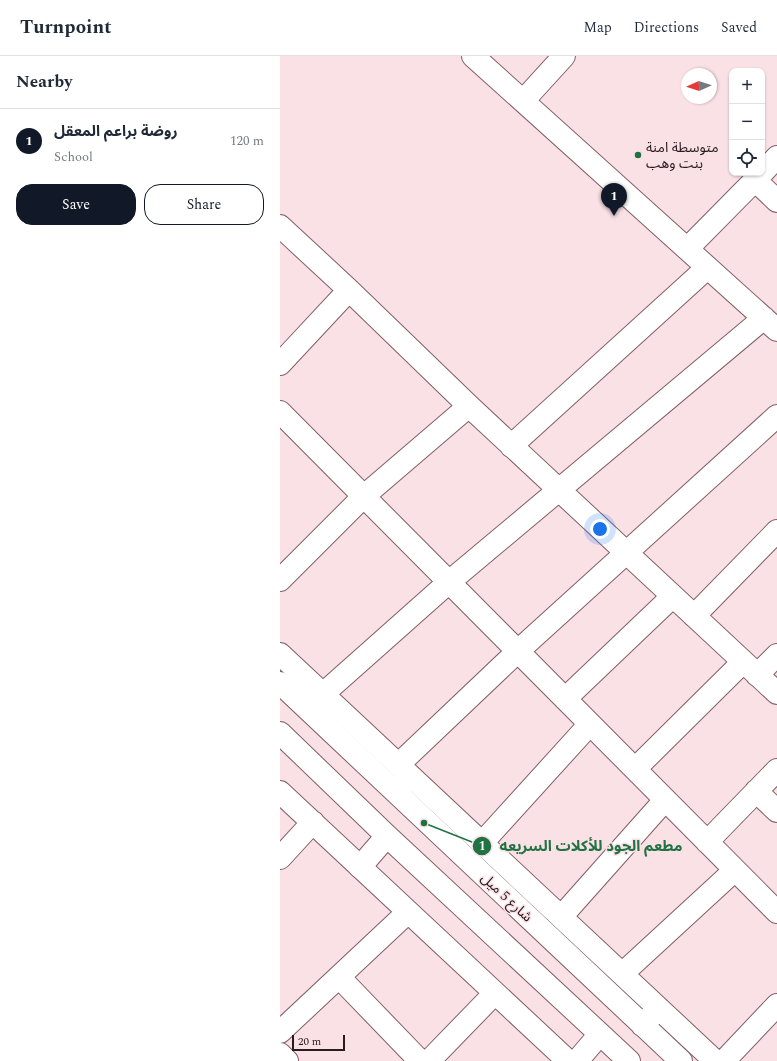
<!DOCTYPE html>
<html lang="en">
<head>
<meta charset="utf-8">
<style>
	body { margin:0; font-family:Spectral,"Noto Sans Arabic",serif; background:#f6f6f7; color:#1f2937 }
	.controls { position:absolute; right:12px; top:12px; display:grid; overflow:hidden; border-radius:8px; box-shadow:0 1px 3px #0004 }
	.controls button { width:36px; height:36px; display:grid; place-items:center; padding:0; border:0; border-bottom:1px solid #e0e1e3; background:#fff; color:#1f2937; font:20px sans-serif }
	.compass { position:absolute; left:401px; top:12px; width:36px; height:36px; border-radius:50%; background:#fff; box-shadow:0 1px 3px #0004; rotate:267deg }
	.scale { position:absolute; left:12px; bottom:10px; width:53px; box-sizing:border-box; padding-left:4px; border:2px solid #2a1b1f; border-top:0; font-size:11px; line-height:14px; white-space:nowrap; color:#2a1b1f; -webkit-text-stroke:3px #fae1e6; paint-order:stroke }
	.you { position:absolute; left:320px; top:473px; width:14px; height:14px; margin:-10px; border:3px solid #fff; border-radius:50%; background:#1a73e8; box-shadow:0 0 0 6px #1a73e833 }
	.badge { display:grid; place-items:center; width:26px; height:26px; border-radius:50%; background:#111827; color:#fff; font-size:13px; font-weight:700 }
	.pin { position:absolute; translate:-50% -33px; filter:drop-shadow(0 1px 2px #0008) }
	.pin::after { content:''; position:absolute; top:21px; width:14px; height:12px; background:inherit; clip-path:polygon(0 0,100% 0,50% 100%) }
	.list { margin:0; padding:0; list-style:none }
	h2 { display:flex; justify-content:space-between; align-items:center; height:52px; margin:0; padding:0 16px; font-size:17px }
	h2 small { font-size:13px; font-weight:400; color:#747a83 }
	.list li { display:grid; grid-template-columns:26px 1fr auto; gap:12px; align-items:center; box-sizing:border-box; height:64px; padding:0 16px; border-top:1px solid #e0e1e3 }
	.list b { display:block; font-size:15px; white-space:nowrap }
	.list p { margin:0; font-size:13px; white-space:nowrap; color:#747a83 }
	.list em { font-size:13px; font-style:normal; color:#747a83 }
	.actions { display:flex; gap:8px; padding:12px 16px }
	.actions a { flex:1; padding:9px 0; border:1px solid #111827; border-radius:16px; text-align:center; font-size:14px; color:#111827 }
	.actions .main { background:#111827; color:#fff }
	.icon { flex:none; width:22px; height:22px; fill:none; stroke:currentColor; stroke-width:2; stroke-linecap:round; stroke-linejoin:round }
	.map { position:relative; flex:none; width:497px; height:1005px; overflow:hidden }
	header { display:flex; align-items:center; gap:24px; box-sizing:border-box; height:56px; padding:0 20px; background:#fff; border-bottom:1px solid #e0e1e3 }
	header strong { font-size:19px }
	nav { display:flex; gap:22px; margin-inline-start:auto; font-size:14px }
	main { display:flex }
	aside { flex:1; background:#fff }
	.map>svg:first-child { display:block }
</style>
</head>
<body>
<header>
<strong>Turnpoint</strong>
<nav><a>Map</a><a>Directions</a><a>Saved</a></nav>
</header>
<main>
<aside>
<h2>Nearby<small></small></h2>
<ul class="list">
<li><span class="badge">1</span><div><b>روضة براعم المعقل</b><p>School</p></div><em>120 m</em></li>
</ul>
<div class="actions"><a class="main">Save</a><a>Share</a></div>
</aside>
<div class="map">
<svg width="497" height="1005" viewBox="0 0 497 1005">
	<rect width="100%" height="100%" fill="#fae1e6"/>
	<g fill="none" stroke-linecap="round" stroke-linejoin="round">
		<g stroke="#815f66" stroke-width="24">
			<path id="minor" d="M 193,0 L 497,274
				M 243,45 L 284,0
				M 482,117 L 497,101
				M 475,124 L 497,145
				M 0,170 L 69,234 L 189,350 L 497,637
				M 407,193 L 482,117
				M 0,308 L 69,234
				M 0,356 L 497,856
				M 231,390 L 427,212
				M 0,524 L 84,440 L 189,350
				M 414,560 L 497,475
				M 0,598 L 435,1005
				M 477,619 L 497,599
				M 43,638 L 169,526 L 484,262
				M 285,643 L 393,540
				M 118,709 L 238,595 L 497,360
				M 355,713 L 463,606
				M 476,735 L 497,755
				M 0,736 L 288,1005
				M 427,786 L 497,714
				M 202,787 L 310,668
				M 0,802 L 33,766
				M 281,861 L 385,744
				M 342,918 L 455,814
				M 59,921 L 140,1005
				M 0,976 L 128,856
				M 0,998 L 7,1005
				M 149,1005 L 215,937
				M 444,1005 L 497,949"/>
		</g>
		<g stroke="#815f66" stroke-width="24">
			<path id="major" d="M 0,627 L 401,1005
				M 0,677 L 107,780 L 349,1005
				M 115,735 L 130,720
				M 80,811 L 107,780
				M 362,969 L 379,953
				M 297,1005 L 320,978"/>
		</g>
		<use href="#minor" stroke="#fff" stroke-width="22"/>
		<use href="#major" stroke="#fff" stroke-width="22"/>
	</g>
	<circle fill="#207243" stroke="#fae1e6" stroke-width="1.5" cx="358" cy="99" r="4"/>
	<g text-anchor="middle" stroke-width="3" stroke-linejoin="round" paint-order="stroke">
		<g font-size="14" fill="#2a1b1f" stroke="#fae1e6" text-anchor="start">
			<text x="366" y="96">متوسطة امنة<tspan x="366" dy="16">بنت وهب</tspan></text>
		</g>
		<g font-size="14" fill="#2a1b1f" stroke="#fae1e6">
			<text transform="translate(227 841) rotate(43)" y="5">شارع 5 ميل</text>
		</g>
	</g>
	<path fill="none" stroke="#207243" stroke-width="1.5" d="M144 767L202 790"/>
	<g fill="#207243" stroke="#fae1e6" stroke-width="1.5">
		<circle cx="144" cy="767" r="4"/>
		<circle cx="202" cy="790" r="10"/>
	</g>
	<g font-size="12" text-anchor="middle" font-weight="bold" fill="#fff">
		<text x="202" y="794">1</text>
	</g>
	<g font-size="15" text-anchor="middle" font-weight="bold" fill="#207243" stroke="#fae1e6" stroke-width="3" stroke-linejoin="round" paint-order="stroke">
		<text x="311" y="795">مطعم الجود للأكلات السريعه</text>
	</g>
</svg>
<div class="controls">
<button>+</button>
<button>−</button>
<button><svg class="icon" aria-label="locate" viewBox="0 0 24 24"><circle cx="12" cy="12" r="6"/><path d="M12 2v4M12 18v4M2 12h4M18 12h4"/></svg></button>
</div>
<svg class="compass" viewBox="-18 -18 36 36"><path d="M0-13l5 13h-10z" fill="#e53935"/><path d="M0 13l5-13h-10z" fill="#747a83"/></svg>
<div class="scale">20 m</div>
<div class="you"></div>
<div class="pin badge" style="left:334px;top:160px">1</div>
</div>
</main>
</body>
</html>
